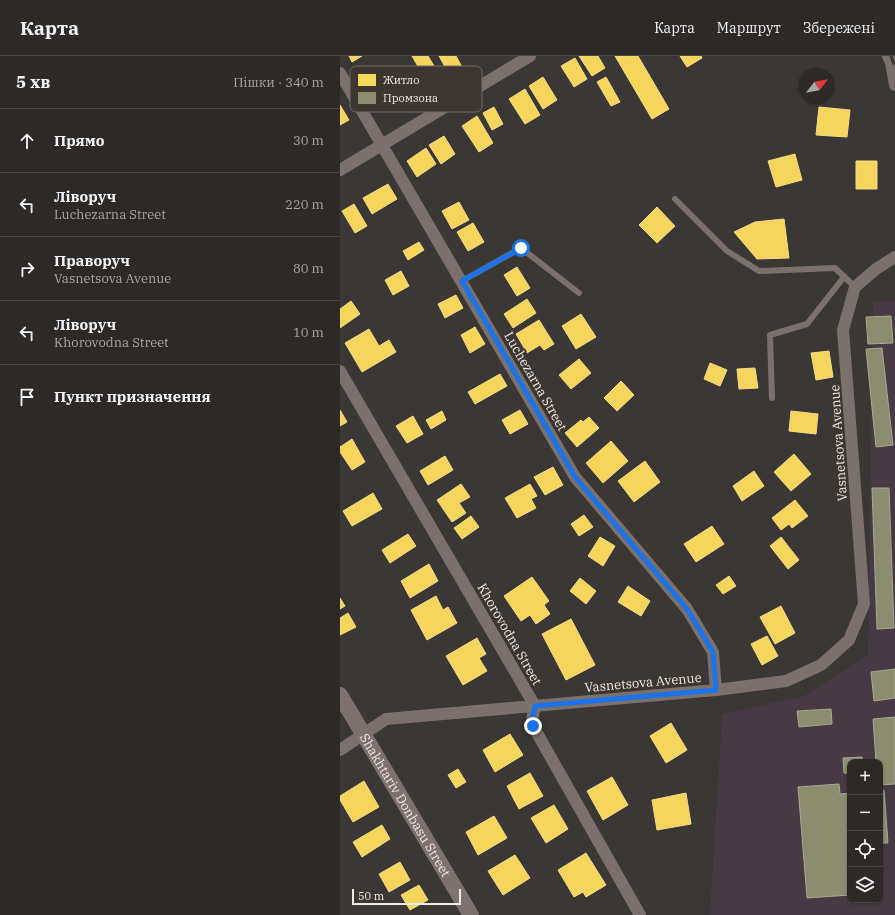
<!DOCTYPE html>
<html lang="uk">
<head>
<meta charset="utf-8">
<style>
	body { margin:0; font-family:"IBM Plex Serif",serif; background:#383533; color:#f1f3f6 }
	.controls { position:absolute; right:12px; bottom:12px; display:grid; overflow:hidden; border-radius:8px; box-shadow:0 1px 3px #0004 }
	.controls button { width:36px; height:36px; display:grid; place-items:center; padding:0; border:0; border-bottom:1px solid #484544; background:#2c2927; color:#f1f3f6; font:20px sans-serif }
	.compass { position:absolute; left:459px; top:12px; width:36px; height:36px; border-radius:50%; background:#2c2927; box-shadow:0 1px 3px #0004; rotate:59deg }
	.scale { position:absolute; left:12px; bottom:10px; width:109px; box-sizing:border-box; padding-left:4px; border:2px solid #efeae6; border-top:0; font-size:11px; line-height:14px; white-space:nowrap; color:#efeae6; -webkit-text-stroke:3px #3e3630; paint-order:stroke }
	.stop { position:absolute; width:12px; height:12px; margin:-9px; border:3px solid #1a73e8; border-radius:50%; background:#fff }
	.stop.end { background:#1a73e8; border-color:#fff; box-shadow:0 1px 4px #0008 }
	.list { margin:0; padding:0; list-style:none }
	h2 { display:flex; justify-content:space-between; align-items:center; height:52px; margin:0; padding:0 16px; font-size:17px }
	h2 small { font-size:13px; font-weight:400; color:#a6a6a7 }
	.list li { display:grid; grid-template-columns:26px 1fr auto; gap:12px; align-items:center; box-sizing:border-box; height:64px; padding:0 16px; border-top:1px solid #484544 }
	.list b { display:block; font-size:15px; white-space:nowrap }
	.list p { margin:0; font-size:13px; white-space:nowrap; color:#a6a6a7 }
	.list em { font-size:13px; font-style:normal; color:#a6a6a7 }
	.icon { flex:none; width:22px; height:22px; fill:none; stroke:currentColor; stroke-width:2; stroke-linecap:round; stroke-linejoin:round }
	.map { position:relative; flex:none; width:555px; height:859px; overflow:hidden }
	header { display:flex; align-items:center; gap:24px; box-sizing:border-box; height:56px; padding:0 20px; background:#2c2927; border-bottom:1px solid #484544 }
	header strong { font-size:19px }
	nav { display:flex; gap:22px; margin-inline-start:auto; font-size:14px }
	main { display:flex }
	aside { flex:1; background:#2c2927 }
	.map>svg:first-child { display:block }
</style>
</head>
<body>
<header>
<strong>Карта</strong>
<nav><a>Карта</a><a>Маршрут</a><a>Збережені</a></nav>
</header>
<main>
<aside>
<h2>5 хв<small>Пішки · 340 m</small></h2>
<ul class="list">
<li><svg class="icon" aria-label="ahead" viewBox="0 0 24 24"><path d="M12 20V5M6 11l6-6 6 6"/></svg><div><b>Прямо</b></div><em>30 m</em></li>
<li><svg class="icon" aria-label="left" viewBox="0 0 24 24"><path d="M17 20v-9H6M10 6l-5 5 5 5"/></svg><div><b>Ліворуч</b><p>Luchezarna Street</p></div><em>220 m</em></li>
<li><svg class="icon" aria-label="right" viewBox="0 0 24 24"><path d="M7 20v-9h11M14 6l5 5-5 5"/></svg><div><b>Праворуч</b><p>Vasnetsova Avenue</p></div><em>80 m</em></li>
<li><svg class="icon" aria-label="left" viewBox="0 0 24 24"><path d="M17 20v-9H6M10 6l-5 5 5 5"/></svg><div><b>Ліворуч</b><p>Khorovodna Street</p></div><em>10 m</em></li>
<li><svg class="icon" aria-label="arrive" viewBox="0 0 24 24"><path d="M6 21V4h12l-3 4 3 4H6"/></svg><div><b>Пункт призначення</b></div></li>
</ul>
</aside>
<div class="map">
<svg width="555" height="859" viewBox="0 0 555 859">
	<rect width="100%" height="100%" fill="#3a3734"/>
	<path fill="#473a44" fill-rule="evenodd" d="M 533,245 L 555,246 L 555,859 L 370,859 L 382,658 L 464,640 L 528,599 ZM 510,706 L 540,706 L 540,844 L 510,844 Z"/>
	<path fill="#f6d55c" stroke="#f4db85" d="M 9,0 L 22,0 L 12,6 Z
		M 72,0 L 88,0 L 99,18 L 87,26 Z
		M 99,0 L 116,0 L 122,11 L 109,18 Z
		M 239,0 L 258,0 L 265,12 L 252,20 Z
		M 275,0 L 298,0 L 329,53 L 312,63 Z
		M 340,0 L 361,0 L 362,2 L 347,11 Z
		M 235,2 L 247,23 L 234,31 L 221,10 Z
		M 203,21 L 217,44 L 203,53 L 189,30 Z
		M 266,21 L 280,46 L 271,50 L 257,26 Z
		M 185,33 L 200,59 L 185,68 L 169,43 Z
		M 0,49 L 9,64 L 0,69 Z
		M 154,51 L 163,68 L 152,74 L 143,57 Z
		M 479,51 L 510,54 L 507,81 L 476,79 Z
		M 137,60 L 153,87 L 139,96 L 122,70 Z
		M 104,80 L 115,98 L 101,108 L 89,89 Z
		M 86,92 L 96,108 L 77,121 L 67,105 Z
		M 455,98 L 462,124 L 436,131 L 428,105 Z
		M 516,105 L 537,105 L 537,133 L 516,133 Z
		M 48,128 L 57,143 L 32,158 L 23,142 Z
		M 119,146 L 129,164 L 112,173 L 102,155 Z
		M 14,148 L 27,170 L 15,177 L 2,155 Z
		M 317,151 L 335,170 L 317,187 L 299,169 Z
		M 444,163 L 449,202 L 417,203 L 394,176 L 415,166 Z
		M 133,167 L 144,186 L 128,195 L 117,176 Z
		M 79,186 L 84,194 L 68,204 L 63,195 Z
		M 177,211 L 190,232 L 177,240 L 164,219 Z
		M 61,215 L 69,230 L 53,239 L 45,224 Z
		M 116,239 L 123,252 L 105,262 L 98,248 Z
		M 187,243 L 196,257 L 173,272 L 164,258 Z
		M 11,245 L 20,258 L 0,272 L 0,253 Z
		M 241,258 L 256,281 L 236,293 L 222,270 Z
		M 199,264 L 214,288 L 204,294 L 200,289 L 187,297 L 176,278 Z
		M 135,271 L 145,288 L 130,297 L 121,279 Z
		M 29,273 L 39,290 L 49,284 L 56,296 L 22,316 L 5,287 Z
		M 489,295 L 493,321 L 476,324 L 471,297 Z
		M 239,303 L 251,317 L 231,333 L 219,319 Z
		M 370,307 L 387,314 L 380,330 L 364,323 Z
		M 415,312 L 418,332 L 399,333 L 397,313 Z
		M 160,318 L 167,330 L 135,348 L 128,336 Z
		M 281,325 L 294,339 L 277,355 L 264,342 Z
		M 0,354 L 7,366 L 0,370 Z
		M 180,354 L 188,368 L 170,378 L 162,364 Z
		M 102,355 L 106,364 L 91,373 L 86,364 Z
		M 451,355 L 478,358 L 476,378 L 449,375 Z
		M 73,360 L 83,378 L 67,387 L 56,370 Z
		M 249,361 L 259,372 L 237,391 L 225,377 L 241,364 L 243,366 Z
		M 12,383 L 25,406 L 12,414 L 0,396 L 0,391 Z
		M 271,385 L 288,405 L 263,427 L 246,407 Z
		M 454,398 L 471,418 L 451,435 L 434,416 Z
		M 105,400 L 113,414 L 88,429 L 80,415 Z
		M 305,405 L 320,426 L 294,446 L 278,425 Z
		M 213,411 L 223,429 L 205,439 L 194,421 Z
		M 414,415 L 424,430 L 402,445 L 393,430 Z
		M 121,428 L 130,441 L 119,447 L 126,457 L 112,466 L 97,444 Z
		M 190,428 L 197,440 L 191,443 L 196,452 L 177,462 L 165,442 Z
		M 33,437 L 42,453 L 12,470 L 3,455 Z
		M 455,444 L 468,460 L 452,472 L 449,468 L 441,474 L 432,462 Z
		M 244,459 L 253,471 L 239,480 L 231,468 Z
		M 131,460 L 139,471 L 122,483 L 114,472 Z
		M 372,470 L 384,488 L 356,506 L 344,488 Z
		M 68,478 L 76,490 L 50,507 L 42,494 Z
		M 260,481 L 275,490 L 263,510 L 248,500 Z
		M 441,481 L 459,504 L 448,513 L 430,490 Z
		M 89,508 L 98,525 L 70,542 L 61,525 Z
		M 389,520 L 396,530 L 383,538 L 376,529 Z
		M 192,521 L 209,545 L 204,549 L 210,558 L 196,568 L 190,559 L 181,565 L 164,540 Z
		M 240,522 L 256,535 L 246,548 L 230,535 Z
		M 288,530 L 310,545 L 301,560 L 278,546 Z
		M 96,540 L 103,554 L 108,551 L 117,567 L 87,584 L 71,554 Z
		M 0,542 L 5,550 L 0,553 Z
		M 441,550 L 455,577 L 435,588 L 420,561 Z
		M 8,557 L 16,571 L 0,579 L 0,562 Z
		M 231,563 L 255,609 L 226,624 L 202,578 Z
		M 427,580 L 438,600 L 422,609 L 411,588 Z
		M 137,582 L 146,598 L 139,602 L 147,615 L 123,629 L 106,600 Z
		M 331,667 L 347,694 L 326,707 L 310,680 Z
		M 170,678 L 183,699 L 155,716 L 143,694 Z
		M 118,713 L 126,726 L 116,732 L 108,719 Z
		M 190,717 L 203,740 L 179,753 L 167,730 Z
		M 272,721 L 288,749 L 263,764 L 247,735 Z
		M 24,725 L 39,751 L 13,766 L 0,744 L 0,740 Z
		M 346,737 L 351,768 L 317,774 L 312,744 Z
		M 214,749 L 228,773 L 206,787 L 191,762 Z
		M 154,760 L 167,782 L 138,799 L 126,776 Z
		M 42,769 L 50,783 L 22,801 L 13,786 Z
		M 246,797 L 266,829 L 246,841 L 243,836 L 234,841 L 218,814 Z
		M 175,799 L 190,822 L 163,839 L 148,815 Z
		M 60,806 L 70,824 L 49,836 L 39,818 Z
		M 79,829 L 88,844 L 70,854 L 61,839 Z"/>
	<path fill="#8c8c6e" stroke="#aaa892" d="M 551,260 L 553,287 L 528,288 L 526,261 Z
		M 542,292 L 553,389 L 536,391 L 526,293 Z
		M 532,432 L 549,432 L 554,572 L 537,573 Z
		M 555,613 L 555,642 L 534,645 L 531,616 Z
		M 491,653 L 492,668 L 459,671 L 457,655 Z
		M 555,661 L 555,728 L 540,729 L 540,706 L 536,706 L 533,663 Z
		M 522,701 L 523,706 L 510,706 L 510,717 L 504,717 L 503,702 Z
		M 499,728 L 500,738 L 510,737 L 510,790 L 507,790 L 510,839 L 467,842 L 458,731 Z
		M 544,734 L 548,787 L 540,787 L 540,735 Z"/>
	<g fill="none" stroke-linecap="round" stroke-linejoin="round">
		<path stroke="#7b706c" stroke-width="6" d="M 335,143 L 387,195 L 419,215 L 495,212 L 515,231
			M 122,225 L 181,192 L 239,237
			M 432,342 L 430,279 L 467,268 L 504,221"/>
		<path stroke="#7b706c" stroke-width="12" d="M 548,0 L 551,7 L 555,29
			M 0,17 L 235,421 L 347,553 L 373,596 L 376,634
			M 0,114 L 190,0
			M 0,315 L 195,650 L 192,664 L 193,670 L 300,859
			M 0,694 L 46,663 L 376,634 L 446,625 L 481,609 L 509,584 L 524,548 L 503,274 L 515,231 L 536,213 L 555,201"/>
		<path stroke="#7f726e" stroke-width="16" id="s1" d="M 0,639 L 131,859"/>
		<g stroke="#746d6a" stroke-width="4.5">
			<path id="rail" d="M 551,0 L 555,11"/>
		</g>
		<use href="#rail" stroke="#3e3630" stroke-width="3" stroke-dasharray="9" stroke-linecap="butt"/>
	</g>
	<g fill="none" stroke-linecap="round" stroke-linejoin="round">
		<path stroke="#1a73e8" stroke-width="5" d="M 181,192 L 122,225 L 235,421 L 347,553 L 373,596 L 376,634 L 195,650 L 192,664 L 193,670"/>
	</g>
	<g text-anchor="middle" stroke-width="4" stroke-linejoin="round" paint-order="stroke">
		<g font-size="13" fill="#efeae6" stroke="#3e3630">
			<text transform="translate(196 325) rotate(60)" y="5">Luchezarna Street</text>
			<text transform="translate(498 387) rotate(-94)" y="5">Vasnetsova Avenue</text>
			<text transform="translate(170 578) rotate(60)" y="5">Khorovodna Street</text>
			<text transform="translate(303 626) rotate(-5)" y="5">Vasnetsova Avenue</text>
			<text dy="5" stroke="none"><textPath href="#s1" startOffset="128">Shakhtariv Donbasu Street</textPath></text>
		</g>
	</g>
	<rect x="10" y="10" width="132" height="46" rx="6" fill="#3e3630" stroke="#736c67" stroke-width="1"/>
	<rect x="18" y="18" width="18" height="12" fill="#f6d55c"/>
	<rect x="18" y="36" width="18" height="12" fill="#8c8c6e"/>
	<g font-size="11" fill="#efeae6">
		<text x="43" y="28">Житло</text>
		<text x="43" y="46">Промзона</text>
	</g>
</svg>
<div class="controls">
<button>+</button>
<button>−</button>
<button><svg class="icon" aria-label="locate" viewBox="0 0 24 24"><circle cx="12" cy="12" r="6"/><path d="M12 2v4M12 18v4M2 12h4M18 12h4"/></svg></button>
<button><svg class="icon" aria-label="layers" viewBox="0 0 24 24"><path d="M12 4l9 5-9 5-9-5zM3 14l9 5 9-5"/></svg></button>
</div>
<svg class="compass" viewBox="-18 -18 36 36"><path d="M0-13l5 13h-10z" fill="#e53935"/><path d="M0 13l5-13h-10z" fill="#a6a6a7"/></svg>
<div class="scale">50 m</div>
<div class="stop" style="left:181px;top:192px"></div>
<div class="stop end" style="left:193px;top:670px"></div>
</div>
</main>
</body>
</html>
